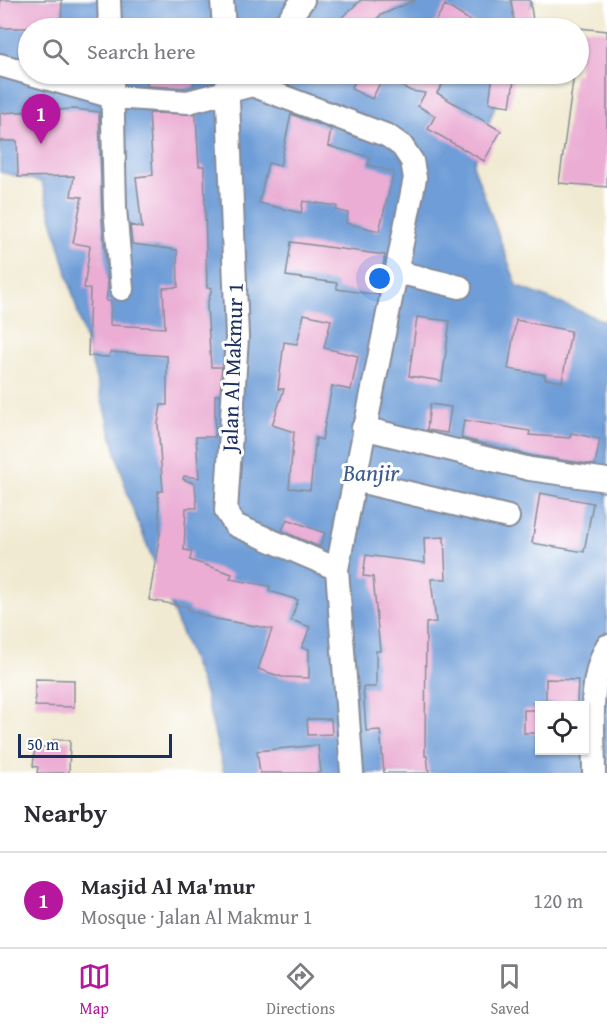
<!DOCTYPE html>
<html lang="en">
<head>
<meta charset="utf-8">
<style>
	body { margin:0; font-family:"Gentium Book Plus",serif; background:#f7f7f7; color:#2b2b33 }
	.controls { position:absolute; right:18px; bottom:18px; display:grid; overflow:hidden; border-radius:0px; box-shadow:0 2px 4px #0004 }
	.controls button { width:54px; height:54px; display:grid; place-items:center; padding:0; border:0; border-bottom:2px solid #e1e1e2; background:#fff; color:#2b2b33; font:30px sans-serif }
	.scale { position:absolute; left:18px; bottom:15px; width:154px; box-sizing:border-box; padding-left:6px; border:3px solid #1b2f5e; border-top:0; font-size:16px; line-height:21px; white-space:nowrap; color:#1b2f5e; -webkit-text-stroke:4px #fff; paint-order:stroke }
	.you { position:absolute; left:380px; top:279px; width:21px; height:21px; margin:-15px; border:4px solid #fff; border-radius:50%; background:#1a73e8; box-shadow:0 0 0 9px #1a73e833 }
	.badge { display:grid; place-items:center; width:39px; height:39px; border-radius:50%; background:#b5179e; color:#fff; font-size:20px; font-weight:700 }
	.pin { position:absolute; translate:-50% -50px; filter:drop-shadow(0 2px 3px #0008) }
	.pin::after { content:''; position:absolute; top:32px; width:21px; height:18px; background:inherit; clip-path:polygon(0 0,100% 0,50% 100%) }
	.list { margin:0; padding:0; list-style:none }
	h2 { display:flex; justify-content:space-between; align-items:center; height:78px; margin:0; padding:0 24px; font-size:26px }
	h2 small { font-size:20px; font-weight:400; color:#7c7c81 }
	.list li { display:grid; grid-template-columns:39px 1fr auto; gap:18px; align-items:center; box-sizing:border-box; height:96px; padding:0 24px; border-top:2px solid #e1e1e2 }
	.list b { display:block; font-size:22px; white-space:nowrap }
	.list p { margin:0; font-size:20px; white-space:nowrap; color:#7c7c81 }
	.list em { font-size:20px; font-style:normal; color:#7c7c81 }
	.icon { flex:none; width:33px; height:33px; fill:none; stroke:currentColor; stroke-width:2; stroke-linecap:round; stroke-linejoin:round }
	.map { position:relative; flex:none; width:607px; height:773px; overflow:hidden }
	.search { position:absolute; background:#fff; box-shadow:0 2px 4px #0004; left:18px; right:18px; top:18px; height:66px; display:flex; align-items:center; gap:15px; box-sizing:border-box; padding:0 21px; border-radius:33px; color:#7c7c81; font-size:22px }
	.sheet { height:174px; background:#fff }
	nav { display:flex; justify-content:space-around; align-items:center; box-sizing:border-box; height:84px; border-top:2px solid #e1e1e2; background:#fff; font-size:16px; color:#7c7c81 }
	nav a { display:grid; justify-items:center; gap:3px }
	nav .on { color:#b5179e }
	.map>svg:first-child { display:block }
</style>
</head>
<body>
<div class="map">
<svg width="607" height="773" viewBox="0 0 607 773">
	<rect width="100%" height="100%" fill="#fff"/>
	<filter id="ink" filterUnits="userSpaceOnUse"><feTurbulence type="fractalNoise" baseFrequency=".0167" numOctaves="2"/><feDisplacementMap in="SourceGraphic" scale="12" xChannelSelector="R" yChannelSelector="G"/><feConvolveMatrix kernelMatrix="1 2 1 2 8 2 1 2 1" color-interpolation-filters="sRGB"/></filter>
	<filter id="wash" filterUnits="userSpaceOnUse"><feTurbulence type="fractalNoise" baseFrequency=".008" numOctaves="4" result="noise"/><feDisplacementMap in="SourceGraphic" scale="24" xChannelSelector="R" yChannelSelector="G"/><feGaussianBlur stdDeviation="1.35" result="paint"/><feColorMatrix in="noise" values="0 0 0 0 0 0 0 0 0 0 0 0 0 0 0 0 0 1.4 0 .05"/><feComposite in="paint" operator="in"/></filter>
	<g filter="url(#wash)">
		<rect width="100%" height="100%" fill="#f1ead2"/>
		<path fill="#6e9dd7" stroke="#44669a" stroke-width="1.5" fill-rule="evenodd" d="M 0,0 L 534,0 L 523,28 L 28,28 L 28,74 L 507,74 L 473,165 L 517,286 L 607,322 L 607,773 L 224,773 L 205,693 L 129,499 L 42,182 L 0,172 ZM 540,706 L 584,706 L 584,750 L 540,750 Z"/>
		<g id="blocks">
			<path fill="#ebadd4" d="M 0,0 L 62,0 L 61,28 L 0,28 Z
				M 361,0 L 416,0 L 381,15 L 367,28 L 330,28 Z
				M 511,0 L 530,0 L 534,28 L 515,28 Z
				M 445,5 L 482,28 L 431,28 Z
				M 579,28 L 607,31 L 607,187 L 559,183 L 574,74 L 579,74 Z
				M 146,74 L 194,74 L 194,86 L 187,88 L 147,86 Z
				M 359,74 L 449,74 L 437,93 L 501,131 L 484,161 L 428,129 L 435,116 L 418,106 L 425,93 L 411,91 L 383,77 L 372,99 L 351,89 Z
				M 493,74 L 515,74 L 510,106 L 489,103 Z
				M 74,109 L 99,112 L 102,220 L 108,287 L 106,301 L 111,301 L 110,325 L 165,328 L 163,288 L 178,287 L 177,250 L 132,244 L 130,225 L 142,228 L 136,177 L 153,175 L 149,113 L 196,114 L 199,166 L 204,166 L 207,288 L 212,288 L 207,305 L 211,367 L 222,367 L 220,395 L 215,395 L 215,437 L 196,437 L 199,478 L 184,476 L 183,479 L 195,484 L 197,508 L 186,508 L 184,550 L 192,551 L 190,560 L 232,574 L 230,579 L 270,586 L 269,591 L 298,600 L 291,620 L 310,627 L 302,648 L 309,649 L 309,678 L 282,677 L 258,669 L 272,629 L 211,618 L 188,610 L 189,607 L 149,600 L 160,533 L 158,491 L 163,491 L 158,424 L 161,405 L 167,405 L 167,356 L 110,352 L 109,357 L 88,356 L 90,289 L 84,288 L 90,246 L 73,243 L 82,197 L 71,196 L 74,176 L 18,177 L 17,141 L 0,141 L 0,113 Z
				M 291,114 L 331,129 L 328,146 L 370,157 L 368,165 L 394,172 L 379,231 L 346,223 L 348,213 L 336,210 L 337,206 L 303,201 L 301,213 L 259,203 L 268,163 L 280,166 Z
				M 291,242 L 385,255 L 378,295 L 337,289 L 337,283 L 286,276 Z
				M 304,314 L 331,320 L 324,348 L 358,356 L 351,390 L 332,386 L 322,440 L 316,438 L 310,490 L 289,488 L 294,432 L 272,425 L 284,389 L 278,389 L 284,342 L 297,344 Z
				M 417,317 L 450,321 L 442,381 L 409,376 Z
				M 516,320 L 571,331 L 562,382 L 545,379 L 545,375 L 508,369 Z
				M 430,404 L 451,407 L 447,433 L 427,430 Z
				M 464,420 L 530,431 L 529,435 L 570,438 L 571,433 L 600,439 L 595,465 L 533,456 L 461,438 Z
				M 540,493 L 593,503 L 584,552 L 532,543 Z
				M 287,519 L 325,533 L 320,547 L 282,531 Z
				M 444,537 L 446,579 L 431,579 L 436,622 L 426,623 L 425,756 L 427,756 L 429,773 L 384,773 L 380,730 L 366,731 L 363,687 L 376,687 L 376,651 L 380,651 L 373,577 L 363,576 L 366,555 L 425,563 L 424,538 Z
				M 35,679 L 74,680 L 74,707 L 35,706 Z
				M 546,679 L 578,680 L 577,703 L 546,703 Z
				M 524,710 L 540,710 L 540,733 L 524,733 Z
				M 307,719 L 331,719 L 332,734 L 308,735 Z
				M 53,740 L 70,740 L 69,773 L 37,773 L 38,767 L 33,766 L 35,746 L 53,748 Z
				M 318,745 L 321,773 L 260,773 L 257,751 Z"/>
		</g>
	</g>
	<g filter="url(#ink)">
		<use href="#blocks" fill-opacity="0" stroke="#868c98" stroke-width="1.5"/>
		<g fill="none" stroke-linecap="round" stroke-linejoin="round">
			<g stroke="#868c98" stroke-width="26">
				<path id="street" d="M 109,0 L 110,28
					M 222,0 L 224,28
					M 282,28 L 303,0
					M 0,65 L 28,73
					M 31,74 L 113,97 L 188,102 L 252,85 L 388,136 L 402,146 L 412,161 L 415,178 L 337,569
					M 112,74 L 115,208 L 122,289
					M 227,74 L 237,337 L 226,511 L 235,525 L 337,569 L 352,773
					M 397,272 L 460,287
					M 363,428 L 530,469 L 607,480
					M 355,480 L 508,517
					M 594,773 C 594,733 587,682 607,646"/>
			</g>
			<use href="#street" stroke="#fff" stroke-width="22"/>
		</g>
	</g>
	<g text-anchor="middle" stroke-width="6" stroke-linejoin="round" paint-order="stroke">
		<g font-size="22" fill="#1b2f5e" stroke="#fff">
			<text transform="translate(232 367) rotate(-88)" y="8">Jalan Al Makmur 1</text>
		</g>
		<g font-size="24" font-style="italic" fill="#3c5b8e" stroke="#fff">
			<text x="371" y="481">Banjir</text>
		</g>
	</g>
</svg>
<div class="controls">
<button><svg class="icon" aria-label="locate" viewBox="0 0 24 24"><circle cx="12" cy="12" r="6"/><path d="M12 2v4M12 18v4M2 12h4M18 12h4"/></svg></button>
</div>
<div class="scale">50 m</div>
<div class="you"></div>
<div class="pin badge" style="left:41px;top:144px">1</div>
<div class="search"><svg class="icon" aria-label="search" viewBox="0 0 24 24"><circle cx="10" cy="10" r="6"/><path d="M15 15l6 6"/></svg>Search here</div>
</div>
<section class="sheet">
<h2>Nearby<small></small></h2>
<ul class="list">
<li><span class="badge">1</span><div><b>Masjid Al Ma'mur</b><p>Mosque · Jalan Al Makmur 1</p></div><em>120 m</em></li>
</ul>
</section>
<nav>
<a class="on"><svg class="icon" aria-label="map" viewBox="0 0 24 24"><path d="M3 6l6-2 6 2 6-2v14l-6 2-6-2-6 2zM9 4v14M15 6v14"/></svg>Map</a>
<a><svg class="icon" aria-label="directions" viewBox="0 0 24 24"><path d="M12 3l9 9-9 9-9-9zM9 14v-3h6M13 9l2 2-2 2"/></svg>Directions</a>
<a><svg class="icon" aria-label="saved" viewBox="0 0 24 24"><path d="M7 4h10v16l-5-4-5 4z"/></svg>Saved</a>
</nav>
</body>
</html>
